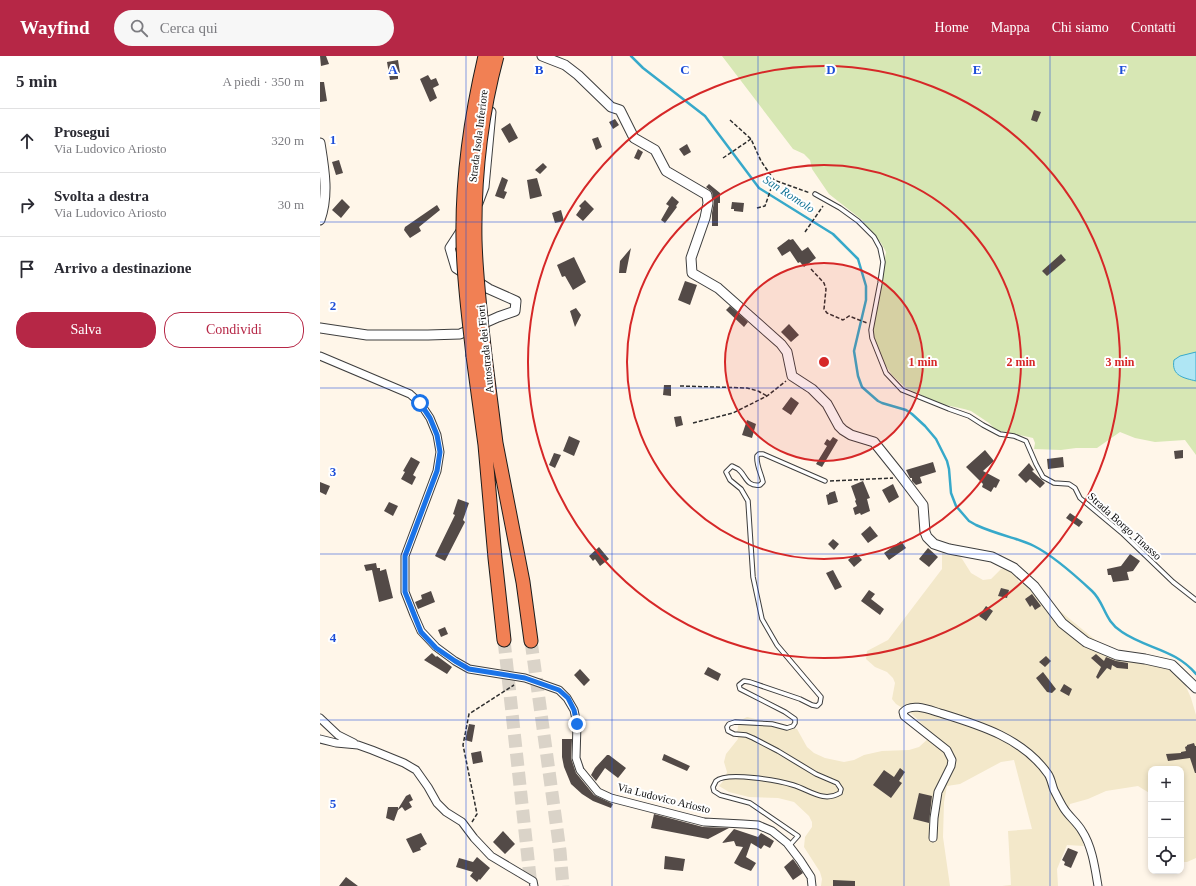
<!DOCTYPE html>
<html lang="it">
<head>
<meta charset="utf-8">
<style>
	body { margin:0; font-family:"Times New Roman",serif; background:#f7f7f7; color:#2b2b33 }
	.controls { position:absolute; right:12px; bottom:12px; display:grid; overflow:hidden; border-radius:8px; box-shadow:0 2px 6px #0003 }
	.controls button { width:36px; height:36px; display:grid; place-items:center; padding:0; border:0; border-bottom:1px solid #e1e1e2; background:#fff; color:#2b2b33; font:20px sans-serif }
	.stop { position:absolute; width:12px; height:12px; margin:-9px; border:3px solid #1a73e8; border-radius:50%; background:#fff }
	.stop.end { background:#1a73e8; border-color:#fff; box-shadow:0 1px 4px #0008 }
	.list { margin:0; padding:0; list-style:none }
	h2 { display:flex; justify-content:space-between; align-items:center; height:52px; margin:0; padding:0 16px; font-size:17px }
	h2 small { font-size:13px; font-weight:400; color:#7c7c81 }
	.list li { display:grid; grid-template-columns:26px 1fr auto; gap:12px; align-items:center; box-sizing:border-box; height:64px; padding:0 16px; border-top:1px solid #e1e1e2 }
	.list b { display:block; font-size:15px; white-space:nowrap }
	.list p { margin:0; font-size:13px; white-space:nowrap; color:#7c7c81 }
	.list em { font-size:13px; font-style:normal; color:#7c7c81 }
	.actions { display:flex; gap:8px; padding:12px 16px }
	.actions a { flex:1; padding:9px 0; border:1px solid #b62746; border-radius:16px; text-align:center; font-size:14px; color:#b62746 }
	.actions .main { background:#b62746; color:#fff }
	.icon { flex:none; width:22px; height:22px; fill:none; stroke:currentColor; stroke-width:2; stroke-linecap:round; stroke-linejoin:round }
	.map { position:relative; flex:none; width:876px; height:830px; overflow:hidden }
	header { display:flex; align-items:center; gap:24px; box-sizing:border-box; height:56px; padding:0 20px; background:#b62746; color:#fff }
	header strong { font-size:19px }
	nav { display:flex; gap:22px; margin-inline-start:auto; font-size:14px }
	.search { width:280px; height:36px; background:#f7f7f7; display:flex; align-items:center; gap:10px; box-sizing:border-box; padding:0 14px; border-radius:22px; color:#7c7c81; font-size:15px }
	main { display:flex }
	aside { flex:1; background:#fff }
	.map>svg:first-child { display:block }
</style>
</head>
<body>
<header>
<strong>Wayfind</strong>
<div class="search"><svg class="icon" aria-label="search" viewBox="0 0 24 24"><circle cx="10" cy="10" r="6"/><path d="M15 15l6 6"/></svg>Cerca qui</div>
<nav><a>Home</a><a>Mappa</a><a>Chi siamo</a><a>Contatti</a></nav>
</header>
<main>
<aside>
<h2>5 min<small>A piedi · 350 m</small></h2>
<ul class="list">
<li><svg class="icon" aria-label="ahead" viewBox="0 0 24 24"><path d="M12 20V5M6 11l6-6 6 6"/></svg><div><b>Prosegui</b><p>Via Ludovico Ariosto</p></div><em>320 m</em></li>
<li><svg class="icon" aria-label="right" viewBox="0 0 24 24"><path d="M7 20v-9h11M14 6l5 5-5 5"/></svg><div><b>Svolta a destra</b><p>Via Ludovico Ariosto</p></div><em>30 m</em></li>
<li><svg class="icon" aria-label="arrive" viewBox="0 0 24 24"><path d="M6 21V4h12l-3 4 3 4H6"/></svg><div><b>Arrivo a destinazione</b></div></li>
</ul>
<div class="actions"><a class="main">Salva</a><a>Condividi</a></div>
</aside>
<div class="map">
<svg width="876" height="830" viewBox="0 0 876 830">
	<rect width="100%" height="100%" fill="#fff6e9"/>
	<path fill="#f3e8ca" d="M 619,487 L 639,498 L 651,517 L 663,524 L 671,523 L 681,513 L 688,513 L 695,519 L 699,526 L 724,537 L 740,555 L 779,587 L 790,594 L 852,615 L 864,626 L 871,642 L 876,659 L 876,802 L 867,806 L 861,806 L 861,713 L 831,713 L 831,738 L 818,730 L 786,735 L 768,743 L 750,748 L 748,755 L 759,773 L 764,790 L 747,789 L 737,813 L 738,830 L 682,830 L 691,829 L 688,775 L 712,773 L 694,704 L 681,706 L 640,728 L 627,730 L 624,746 L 623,781 L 630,830 L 501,830 L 502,823 L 500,816 L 484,791 L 485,781 L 492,771 L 492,766 L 489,760 L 474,746 L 458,742 L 429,741 L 409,736 L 399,730 L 405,723 L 407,716 L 404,706 L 406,698 L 418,683 L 417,677 L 419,665 L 427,661 L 477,673 L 487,691 L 494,697 L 505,702 L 524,706 L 534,704 L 544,699 L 562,695 L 589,694 L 599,691 L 610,681 L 611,678 L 609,675 L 592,658 L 576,648 L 572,643 L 575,627 L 573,622 L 567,616 L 555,611 L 546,603 L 547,595 L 568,584 L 622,513 L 622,496 Z"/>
	<path fill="#d7e7b4" d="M 402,0 L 876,0 L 876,399 L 865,384 L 835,386 L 815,382 L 800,376 L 777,392 L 756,392 L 741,394 L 714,393 L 715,387 L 713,382 L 676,374 L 669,367 L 651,355 L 644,353 L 621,348 L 586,332 L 572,319 L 556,295 L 553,273 L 566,196 L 561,187 L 546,171 L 542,164 L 509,138 L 492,113 L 490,104 L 484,98 L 473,93 Z"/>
	<path fill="#afe6f4" stroke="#37a9ca" d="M 876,296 L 876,325 C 864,322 851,320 854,304 L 860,300 Z"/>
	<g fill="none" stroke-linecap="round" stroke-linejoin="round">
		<path stroke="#37a9ca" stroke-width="2.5" d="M 311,0 L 323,12 L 385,60 L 439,132 L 513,178 L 538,203 L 546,230 L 546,244 L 534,295 L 538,320 L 542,331 L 558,345 L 562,347 L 586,354 L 592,358 L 605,370 L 616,383 L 627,405 L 629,413 L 631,437 L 636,450 L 649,465 L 656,469 C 669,475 683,479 696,483 C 702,485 708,487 714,490 C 732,499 757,521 772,535 C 785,547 784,565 802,576 C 827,593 855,593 876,618"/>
	</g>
	<path fill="#534a47" d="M 0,0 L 6,0 L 9,8 L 1,10 Z
		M 78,4 L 80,17 L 78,17 L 78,23 L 70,24 L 67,6 Z
		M 108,19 L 111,24 L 116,22 L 119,29 L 113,32 L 117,42 L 110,46 L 100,23 Z
		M 0,26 L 4,26 L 7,45 L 0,46 Z
		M 714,54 L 721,56 L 717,66 L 711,64 Z
		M 295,63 L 299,69 L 293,73 L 289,66 Z
		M 190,67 L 198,82 L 189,87 L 181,73 Z
		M 278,81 L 282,91 L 276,94 L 272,83 Z
		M 367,88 L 371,96 L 364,100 L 359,93 Z
		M 318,93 L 323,96 L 319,104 L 314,102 Z
		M 19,104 L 23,117 L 16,119 L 12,106 Z
		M 223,107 L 227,111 L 220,118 L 215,114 Z
		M 182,121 L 188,124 L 184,135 L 187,136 L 184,143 L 175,140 Z
		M 217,122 L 222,140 L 210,143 L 207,124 Z
		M 389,128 L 400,137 L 400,147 L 398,147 L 398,170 L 392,170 L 392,157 L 394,146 L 392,136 L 386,131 Z
		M 352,140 L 359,146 L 356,150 L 357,151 L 345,167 L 341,164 L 349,150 L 346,148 Z
		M 22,143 L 30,151 L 21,162 L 12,154 Z
		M 265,144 L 274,153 L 263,165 L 256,159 L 261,152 L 259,150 Z
		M 412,146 L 424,147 L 423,156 L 414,155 L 414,153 L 411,153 Z
		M 117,149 L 120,154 L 99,171 L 101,175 L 90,182 L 84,174 L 85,171 Z
		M 241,154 L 244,165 L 235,167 L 232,157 Z
		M 469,183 L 470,184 L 473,183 L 482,195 L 488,191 L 496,202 L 484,211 L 480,206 L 478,207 L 470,195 L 462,200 L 457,192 Z
		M 311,192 L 306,217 L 299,217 L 300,205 Z
		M 741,198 L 746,204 L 727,220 L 722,215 Z
		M 254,201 L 266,226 L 253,234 L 245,220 L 242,221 L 237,209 Z
		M 365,225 L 377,229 L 370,249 L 358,244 Z
		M 410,250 L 428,266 L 424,271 L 406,254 Z
		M 256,252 L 261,259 L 255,271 L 250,255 Z
		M 469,268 L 479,279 L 471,286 L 461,276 Z
		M 344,329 L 351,329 L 351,340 L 343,339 Z
		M 471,341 L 479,347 L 471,359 L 462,353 Z
		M 361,360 L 363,369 L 356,371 L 354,361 Z
		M 427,364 L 436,368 L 432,382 L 422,379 Z
		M 249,380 L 260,385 L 254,400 L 243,395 Z
		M 513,381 L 518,384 L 502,411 L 496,408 L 507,390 L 504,388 L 507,383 L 510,385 Z
		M 665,394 L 674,405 L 663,415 L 680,424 L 676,432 L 674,431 L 671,436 L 662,431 L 663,428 L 646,411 Z
		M 863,394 L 863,402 L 855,403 L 854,395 Z
		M 234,397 L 241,399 L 235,412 L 229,409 Z
		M 91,401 L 100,406 L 93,419 L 96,421 L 92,429 L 81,423 L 85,416 L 83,415 Z
		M 743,401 L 744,411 L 728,413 L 727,403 Z
		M 613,406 L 616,416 L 600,421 L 602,427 L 596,429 L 592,425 L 592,422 L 590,422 L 586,414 Z
		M 709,407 L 714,414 L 712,415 L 725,427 L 720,432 L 710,423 L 706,427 L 698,419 Z
		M 543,425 L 550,442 L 547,443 L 550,455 L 541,459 L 540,457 L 535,459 L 533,452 L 537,450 L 535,445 L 536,444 L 531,430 Z
		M 0,426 L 10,430 L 6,439 L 0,436 Z
		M 573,428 L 579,441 L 569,447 L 562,434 Z
		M 515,435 L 518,446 L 508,449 L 506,439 L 509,438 L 509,437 Z
		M 138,443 L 149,447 L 143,464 L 145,466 L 125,505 L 115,500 L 135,459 L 133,458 Z
		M 69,446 L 78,450 L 73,460 L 64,455 Z
		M 750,457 L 763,466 L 759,471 L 746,462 Z
		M 550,470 L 558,480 L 548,487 L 541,478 Z
		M 513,483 L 519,488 L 514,494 L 508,488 Z
		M 581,485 L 586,492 L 569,504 L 564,497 Z
		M 279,491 L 289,503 L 280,510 L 275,503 L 273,505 L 269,500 Z
		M 608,492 L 618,501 L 609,511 L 599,503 Z
		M 536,497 L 542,504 L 534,511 L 528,504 Z
		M 810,498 L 820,505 L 813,515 L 807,516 L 809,524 L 793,526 L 791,519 L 788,519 L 787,513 L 801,510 Z
		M 56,507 L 57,512 L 60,512 L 60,515 L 66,513 L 73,542 L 59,546 L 52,514 L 46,515 L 44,509 Z
		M 513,514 L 522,531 L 515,534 L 506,517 Z
		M 681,532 L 689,534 L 687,542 L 678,540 Z
		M 549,534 L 555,538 L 551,543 L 564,553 L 560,559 L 541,545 Z
		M 111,535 L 115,546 L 98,553 L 95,546 L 102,543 L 101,539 Z
		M 712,538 L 721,550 L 715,554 L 712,549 L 710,551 L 705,543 Z
		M 666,550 L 673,555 L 666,565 L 659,560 Z
		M 125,571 L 128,578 L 121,581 L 118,574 Z
		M 112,597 L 116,601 L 117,600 L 132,611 L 127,618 L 104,604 Z
		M 776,598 L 784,605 L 786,601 L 796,605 L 808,607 L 808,613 L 797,612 L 792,609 L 791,614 L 787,612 L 778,623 L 776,621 L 781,611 L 771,602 Z
		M 726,600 L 731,605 L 725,611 L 719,606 Z
		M 388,611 L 401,618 L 398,625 L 384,618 Z
		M 260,613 L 270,624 L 264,630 L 254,619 Z
		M 723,616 L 736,633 L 732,637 L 727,636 L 716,622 Z
		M 744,628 L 752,633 L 749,640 L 740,635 Z
		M 149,668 L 155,669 L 152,686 L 145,684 Z
		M 242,683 L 252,683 L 251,702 L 256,717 L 274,739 L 293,748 L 291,752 L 273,745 L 262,738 L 251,728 L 244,711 L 242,701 Z
		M 874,687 L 875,690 L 876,690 L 876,717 L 875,717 L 870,702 L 848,705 L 846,698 L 861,697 L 861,696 L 866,695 L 865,691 L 867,690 L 867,689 Z
		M 161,695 L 163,706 L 153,708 L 151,697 Z
		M 344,698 L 370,710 L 367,715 L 342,704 Z
		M 287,699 L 289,699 L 306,712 L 298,722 L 285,712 L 276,725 L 271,719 L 275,712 Z
		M 580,712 L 585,716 L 579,725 L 582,727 L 571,742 L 553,729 L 564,714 L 574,721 Z
		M 599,737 L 612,740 L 609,767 L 593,763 Z
		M 90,738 L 93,744 L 89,746 L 92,751 L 85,755 L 82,751 L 78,754 L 74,765 L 66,762 L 68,751 L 78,751 L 78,753 L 86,740 Z
		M 334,758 L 383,771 L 409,772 L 388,783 L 331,772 Z
		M 414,773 L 438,781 L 441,777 L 454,785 L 450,792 L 444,789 L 441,793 L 431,787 L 426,801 L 436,807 L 431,815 L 421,811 L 414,807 L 423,791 L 416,790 L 414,785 L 402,787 Z
		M 183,775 L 195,788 L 185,798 L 173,786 Z
		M 101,777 L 107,788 L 100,792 L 101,794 L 93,797 L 86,783 Z
		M 748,792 L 758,796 L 751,812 L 744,809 L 745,806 L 742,804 Z
		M 345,800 L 365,803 L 363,815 L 344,813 Z
		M 157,801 L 170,812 L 160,824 L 159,823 L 157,826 L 150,820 L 153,816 L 136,811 L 139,802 L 153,806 Z
		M 473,803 L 483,817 L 473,824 L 464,811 Z
		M 26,821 L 38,830 L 19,830 Z
		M 513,824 L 535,825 L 535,830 L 513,830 Z"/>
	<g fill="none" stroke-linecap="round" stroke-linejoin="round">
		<path stroke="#dad3c8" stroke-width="13" stroke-dasharray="13 6" stroke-linecap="butt" d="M 184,584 L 211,830
			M 211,585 L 240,795 L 243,830"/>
		<g stroke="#3e3e3e" stroke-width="5.5">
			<path id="service" d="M 495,138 L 520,152 L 538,165 L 554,181 L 560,192 L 563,206 L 560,227 L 551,274 L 552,282 L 566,317 L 582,334 L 629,353 L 649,360 L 663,369 L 680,378 L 694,380 L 706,385 L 716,408 L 723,421 L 734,427 L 749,428 L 755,432 L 760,442 L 803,478 L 853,526 L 876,544
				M 469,790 L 478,780 L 430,747 L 400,739 L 394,735 L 393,731 C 394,729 395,727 396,725 C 407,715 460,725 473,729 C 490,734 503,747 520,737 L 521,733 L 517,727 L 496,718 L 458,695 L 433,682 L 426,679 L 414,678 L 408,675 L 407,671 L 409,668 L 415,666 L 452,668 L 467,672 L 473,670 L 475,667 L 475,663 L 465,656 L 420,633 L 419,629 L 424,625 L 430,626 L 480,643 L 492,649 L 497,650 L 500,647 L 501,641 L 457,589 L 442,563 L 433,521 L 428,445 L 421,433 L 410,424 L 406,416 L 412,410 C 414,411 416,412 418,413 C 426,419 426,431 440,429 L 443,426 C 441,417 436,409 437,400 L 439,398 L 443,398 L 505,425"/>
		</g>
		<g stroke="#3e3e3e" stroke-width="9">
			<path id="minor" d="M 0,300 L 90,338 L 100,347 L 110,362 L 117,379 L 120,396 L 117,415 L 85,500 L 85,536 L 94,559 L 101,575 L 116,591 L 135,605 L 149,613 L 205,622 L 239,634 L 247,642 L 254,654 L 257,668 L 256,702 L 260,714 L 278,736 L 291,742 L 384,766 L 423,768 L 438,769 L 452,775 L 467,787 L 480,804 L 491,821 L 492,830
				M 0,662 L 18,679 L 34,687
				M 0,683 L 16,687 L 38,689 L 52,694 L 84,707 L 96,714 L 108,731 L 117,747 L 126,756 L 142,766 L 154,782 L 171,800 L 213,825 L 214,830
				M 613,782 L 614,762 L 618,736 L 631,710 L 632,704 L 627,694 L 584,660 L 583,656 C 591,646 610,654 620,657 C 659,669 703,682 728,718 C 731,722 732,729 734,734 C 737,740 740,746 743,751 C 748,760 757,766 762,775 C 772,790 775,812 778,830"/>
		</g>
		<g stroke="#3e3e3e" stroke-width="11">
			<path id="tertiary" d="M 222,0 L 245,9 L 258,19 L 291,51 L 300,54 L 314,82 L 335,94 L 346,115 L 387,139 L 388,147 L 385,162 L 371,202 L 372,217 L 398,232 L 461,288 L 467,296 L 472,320 L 492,333 L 507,348 L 519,370 L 523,374 L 531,379 L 554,386 L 578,416 L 603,449 L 605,476 L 607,481 L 614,488 L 629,493 L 672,501 L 694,512 L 714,530 L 742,567 L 766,586 L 797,599 L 825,603 L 852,609 L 876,632
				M 0,87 C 4,112 9,139 0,164
				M 158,147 L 164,131 L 171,56
				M 0,272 L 47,279 L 108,279 L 140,278 L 178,261 L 195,255 L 196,245 L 169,233 L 136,212 L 130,192 L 143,172"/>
		</g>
		<g stroke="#1c1c1c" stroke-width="15">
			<path id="motorway" d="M 153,300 L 165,389 L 175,502 L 184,584
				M 165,300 L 176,387 L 203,526 L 211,585"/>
		</g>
		<path stroke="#2d2d2d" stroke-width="1.5" stroke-dasharray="4 2" stroke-linecap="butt" d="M 410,64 L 431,83 L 441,105 L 454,124 L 490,137
			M 403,102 L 431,83
			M 437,152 L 445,150 L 454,124
			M 485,176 L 503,150
			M 491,213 L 504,227 L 506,233 L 504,253 L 507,257 L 523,264 L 529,260 L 547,267
			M 360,330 L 427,332 L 438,335 L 447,340
			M 373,367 L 413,357 L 447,340 L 466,325
			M 510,425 L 573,422
			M 152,766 L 157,758 L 143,689 L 149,658 L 194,629"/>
		<use href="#service" stroke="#fff" stroke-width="3.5"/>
		<use href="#minor" stroke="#fff" stroke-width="7"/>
		<use href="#tertiary" stroke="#fff" stroke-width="9"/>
		<use href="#motorway" stroke="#f18054" stroke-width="13"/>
		<g stroke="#1c1c1c" stroke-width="15" stroke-linecap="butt">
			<path id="motorway-bridge" d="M 153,300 C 149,261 143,221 143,182 C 142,120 151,60 165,0
				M 165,300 C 161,262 156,223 155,184 C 154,123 161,59 177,0"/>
		</g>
		<use href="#motorway-bridge" stroke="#f18054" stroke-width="13"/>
	</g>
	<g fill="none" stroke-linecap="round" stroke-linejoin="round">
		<path stroke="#1a73e8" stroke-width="5" d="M 100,347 L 110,362 L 117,379 L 120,396 L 117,415 L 85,500 L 85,536 L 101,576 L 116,592 L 135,605 L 149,613 L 205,622 L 239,634 L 248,642 L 254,654 L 257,668"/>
	</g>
	<path fill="none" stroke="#1d4ed8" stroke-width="1" stroke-opacity="0.55" d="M 146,0 L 146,830M 292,0 L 292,830M 438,0 L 438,830M 584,0 L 584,830M 730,0 L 730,830M 0,166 L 876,166M 0,332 L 876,332M 0,498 L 876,498M 0,664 L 876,664"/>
	<circle cx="504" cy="306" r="99" fill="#d62828" fill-opacity=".12"/>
	<g fill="none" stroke="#d62828" stroke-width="2">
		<circle cx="504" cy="306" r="99"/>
		<circle cx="504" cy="306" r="197"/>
		<circle cx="504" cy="306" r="296"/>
	</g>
	<g text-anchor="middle" stroke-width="4" stroke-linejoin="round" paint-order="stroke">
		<g font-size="11" fill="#0b0b0b" stroke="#fff">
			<text transform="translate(158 80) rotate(-83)" y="4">Strada Isola Inferiore</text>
			<text transform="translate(165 293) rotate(-96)" y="4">Autostrada dei Fiori</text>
			<text transform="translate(805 470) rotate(42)" y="4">Strada Borgo Tinasso</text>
			<text transform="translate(344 742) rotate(14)" y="4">Via Ludovico Ariosto</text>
		</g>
		<g font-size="12" font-style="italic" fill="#187798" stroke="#fff">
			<text transform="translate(469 138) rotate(33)" y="4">San Romolo</text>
		</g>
	</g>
	<g font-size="13" text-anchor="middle" font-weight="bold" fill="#1d4ed8" stroke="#fff" stroke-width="4" stroke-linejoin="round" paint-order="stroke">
		<text x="73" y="18">A</text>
		<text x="219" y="18">B</text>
		<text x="365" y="18">C</text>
		<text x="511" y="18">D</text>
		<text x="657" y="18">E</text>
		<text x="803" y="18">F</text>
		<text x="13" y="88">1</text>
		<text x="13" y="254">2</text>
		<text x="13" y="420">3</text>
		<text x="13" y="586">4</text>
		<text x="13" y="752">5</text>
	</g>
	<circle cx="504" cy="306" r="6" fill="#d62828" stroke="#fff" stroke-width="2"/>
	<g font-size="12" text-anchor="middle" font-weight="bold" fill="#d62828" stroke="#fff" stroke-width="4" stroke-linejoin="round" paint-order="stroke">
		<text x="603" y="310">1 min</text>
		<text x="701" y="310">2 min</text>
		<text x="800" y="310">3 min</text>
	</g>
</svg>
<div class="controls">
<button>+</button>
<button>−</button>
<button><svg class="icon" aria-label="locate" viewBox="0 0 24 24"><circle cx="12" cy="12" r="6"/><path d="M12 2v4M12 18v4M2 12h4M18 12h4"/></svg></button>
</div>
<div class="stop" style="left:100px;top:347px"></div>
<div class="stop end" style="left:257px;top:668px"></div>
</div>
</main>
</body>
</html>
